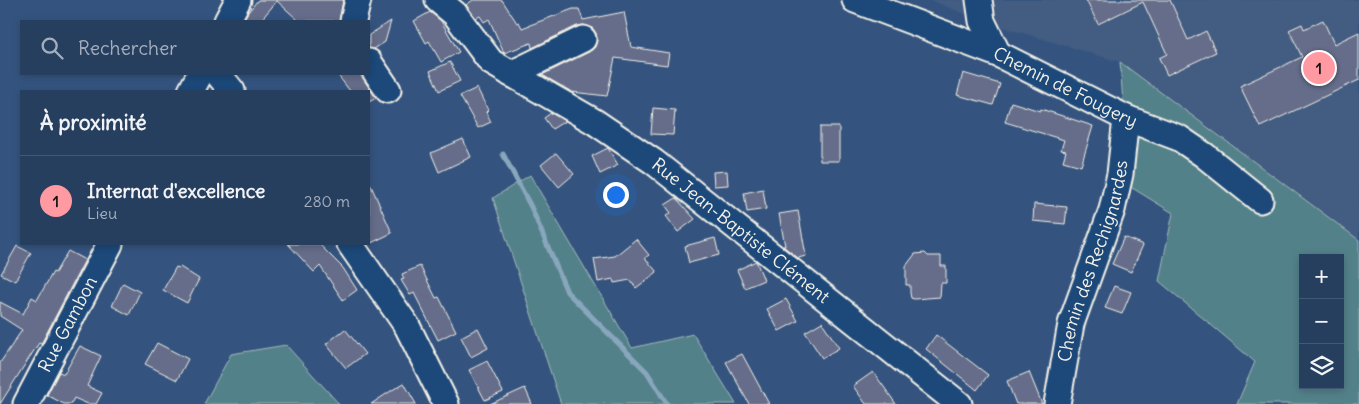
<!DOCTYPE html>
<html lang="fr">
<head>
<meta charset="utf-8">
<style>
	body { margin:0; font-family:Delius,sans-serif; background:#334a68; color:#f1f3f6 }
	.controls { position:absolute; right:15px; bottom:15px; display:grid; overflow:hidden; border-radius:0px; box-shadow:0 2px 8px #0003 }
	.controls button { width:45px; height:45px; display:grid; place-items:center; padding:0; border:0; border-bottom:1px solid #435874; background:#273f5f; color:#f1f3f6; font:25px sans-serif }
	.you { position:absolute; left:615px; top:194px; width:18px; height:18px; margin:-12px; border:4px solid #fff; border-radius:50%; background:#1a73e8; box-shadow:0 0 0 8px #1a73e833 }
	.badge { display:grid; place-items:center; width:32px; height:32px; border-radius:50%; background:#ff9aa2; color:#111; font-size:16px; font-weight:700 }
	.pin { position:absolute; translate:-50% -50%; border:2px solid #fff; box-shadow:0 1px 5px #0006 }
	.list { margin:0; padding:0; list-style:none }
	h2 { display:flex; justify-content:space-between; align-items:center; height:65px; margin:0; padding:0 20px; font-size:21px }
	h2 small { font-size:16px; font-weight:400; color:#a4afbd }
	.list li { display:grid; grid-template-columns:32px 1fr auto; gap:15px; align-items:center; box-sizing:border-box; height:90px; padding:0 20px; border-top:1px solid #435874 }
	.list b { display:block; font-size:19px; white-space:nowrap }
	.list p { margin:0; font-size:16px; white-space:nowrap; color:#a4afbd }
	.list em { font-size:16px; font-style:normal; color:#a4afbd }
	.icon { flex:none; width:28px; height:28px; fill:none; stroke:currentColor; stroke-width:2; stroke-linecap:round; stroke-linejoin:round }
	.map { position:relative; flex:none; width:1359px; height:404px; overflow:hidden }
	.search { position:absolute; background:#273f5f; box-shadow:0 2px 8px #0003; left:20px; top:20px; width:350px; height:55px; display:flex; align-items:center; gap:12px; box-sizing:border-box; padding:0 18px; border-radius:0px; color:#a4afbd; font-size:19px }
	.panel { position:absolute; background:#273f5f; box-shadow:0 2px 8px #0003; left:20px; top:90px; width:350px; height:155px; border-radius:0px }
	.map>svg:first-child { display:block }
</style>
</head>
<body>
<div class="map">
<svg width="1359" height="404" viewBox="0 0 1359 404">
	<rect width="100%" height="100%" fill="#34547f"/>
	<filter id="ink" filterUnits="userSpaceOnUse"><feTurbulence type="fractalNoise" baseFrequency=".02" numOctaves="2"/><feDisplacementMap in="SourceGraphic" scale="10" xChannelSelector="R" yChannelSelector="G"/><feConvolveMatrix kernelMatrix="1 2 1 2 8 2 1 2 1" color-interpolation-filters="sRGB"/></filter>
	<g filter="url(#ink)">
		<path fill="#435c82" d="M 930,0 L 1359,0 L 1359,240 L 1120,62 L 982,21 Z"/>
		<path fill="#53818a" stroke="#a4b9b9" fill-rule="evenodd" d="M 1120,62 L 1359,240 L 1359,404 L 1237,404 L 1255,362 L 1159,281 L 1173,213 L 1129,186 ZM 1303,258 L 1340,258 L 1340,385 L 1303,385 Z
			M 530,175 L 632,348 L 693,334 L 736,404 L 561,404 L 493,198 Z
			M 286,345 L 339,404 L 204,404 L 231,354 Z"/>
		<g fill="none" stroke-linecap="round" stroke-linejoin="round">
			<path stroke="#89a7bc" stroke-width="5" d="M 503,154 L 531,207 L 567,292 L 647,372 L 667,404"/>
		</g>
		<path fill="#656d8a" stroke="#f4f1e8" d="M 258,0 L 343,0 L 339,21 L 299,21 L 277,1 L 260,21 L 243,21 L 248,12 Z
			M 473,0 L 502,0 L 517,23 L 519,22 L 522,28 L 573,9 L 579,9 L 583,20 L 624,12 L 631,47 L 669,53 L 667,65 L 615,58 L 607,96 L 572,92 L 542,75 L 589,52 L 595,47 L 597,40 L 596,33 L 591,27 L 584,25 L 577,26 L 532,48 L 531,43 L 504,53 L 489,19 L 484,22 L 480,16 L 476,18 L 466,5 Z
			M 1086,0 L 1170,0 L 1188,40 L 1206,31 L 1216,52 L 1167,75 L 1159,58 L 1167,54 L 1143,2 L 1098,24 Z
			M 430,12 L 441,21 L 459,52 L 441,62 L 429,41 L 426,43 L 414,21 Z
			M 1323,20 L 1334,44 L 1359,32 L 1359,80 L 1260,127 L 1240,86 L 1302,57 L 1289,30 L 1302,24 L 1304,29 Z
			M 391,21 L 385,42 L 374,49 L 369,48 L 369,35 Z
			M 450,62 L 460,81 L 439,91 L 430,71 Z
			M 963,73 L 1000,84 L 993,105 L 957,95 Z
			M 337,74 L 360,74 L 376,98 L 369,102 L 369,91 L 350,91 Z
			M 477,88 L 488,110 L 486,112 L 491,122 L 478,128 L 460,96 Z
			M 1011,102 L 1040,111 L 1041,109 L 1093,126 L 1081,166 L 1063,161 L 1066,151 L 1061,150 L 1064,140 L 1005,122 Z
			M 653,108 L 675,110 L 673,135 L 651,134 Z
			M 551,113 L 565,121 L 552,129 L 544,118 Z
			M 820,127 L 839,127 L 839,161 L 820,161 Z
			M 463,139 L 471,157 L 439,172 L 431,153 Z
			M 608,148 L 618,165 L 600,174 L 592,156 Z
			M 556,153 L 574,174 L 559,187 L 541,165 Z
			M 727,171 L 728,185 L 714,186 L 713,172 Z
			M 369,181 L 392,233 L 369,244 Z
			M 763,189 L 766,209 L 747,212 L 744,193 Z
			M 676,198 L 695,219 L 678,232 L 666,216 L 671,213 L 665,205 Z
			M 1034,204 L 1067,207 L 1065,224 L 1033,221 Z
			M 798,211 L 806,256 L 798,258 L 783,246 L 785,246 L 779,214 Z
			M 1124,237 L 1143,245 L 1131,272 L 1112,264 Z
			M 715,238 L 719,255 L 689,263 L 685,246 Z
			M 636,239 L 649,255 L 645,258 L 657,272 L 636,288 L 630,280 L 614,283 L 613,279 L 598,282 L 594,259 L 615,256 Z
			M 288,244 L 319,244 L 343,268 L 357,290 L 343,300 L 320,266 L 314,272 Z
			M 17,246 L 31,253 L 15,281 L 1,274 Z
			M 68,251 L 85,260 L 41,344 L 39,343 L 24,366 L 0,404 L 0,363 L 22,330 L 0,316 L 0,302 L 23,314 L 32,297 L 37,300 L 53,272 L 55,273 Z
			M 925,253 L 928,256 L 941,256 L 941,266 L 946,266 L 946,283 L 941,283 L 940,297 L 914,299 L 911,298 L 910,293 L 910,285 L 906,285 L 906,266 L 915,254 Z
			M 756,261 L 764,280 L 745,288 L 737,270 Z
			M 420,266 L 436,298 L 439,297 L 456,331 L 438,340 L 414,293 L 410,295 L 401,280 L 404,279 L 402,274 Z
			M 176,267 L 179,268 L 180,267 L 199,279 L 187,303 L 163,290 Z
			M 123,283 L 140,292 L 129,315 L 112,306 Z
			M 1114,286 L 1131,292 L 1122,314 L 1105,308 Z
			M 786,299 L 798,321 L 779,331 L 767,309 Z
			M 822,322 L 839,348 L 822,358 L 805,332 Z
			M 478,328 L 488,348 L 471,357 L 461,337 Z
			M 345,329 L 365,354 L 346,368 L 326,344 Z
			M 936,335 L 988,375 L 977,390 L 926,349 Z
			M 157,343 L 188,359 L 177,380 L 145,364 Z
			M 80,346 L 101,356 L 87,386 L 102,393 L 96,404 L 88,404 L 74,398 L 71,404 L 64,404 L 47,395 L 59,372 L 64,374 Z
			M 742,354 L 769,404 L 749,404 L 726,362 Z
			M 487,361 L 503,392 L 485,400 L 469,370 Z
			M 873,372 L 884,387 L 896,404 L 866,404 L 853,386 Z
			M 1029,372 L 1042,404 L 1016,404 L 1007,381 Z
			M 404,383 L 416,404 L 371,404 L 394,389 Z
			M 525,388 L 532,404 L 490,404 Z"/>
		<g fill="none" stroke-linecap="round" stroke-linejoin="round">
			<g stroke="#f4f1e8" stroke-width="29">
				<g id="minor">
					<path id="s1" d="M 438,0 L 455,14 L 491,62 L 595,122 L 654,162 L 959,404"/>
					<path id="s2" d="M 855,0 L 998,54 L 1126,118 L 1179,138 L 1204,155 L 1260,200"/>
					<path d="M 979,0 L 982,21 L 998,54"/>
					<path d="M 227,21 L 238,0"/>
					<path d="M 353,21 L 358,0"/>
					<path d="M 369,62 L 388,90"/>
					<path d="M 218,74 L 232,91"/>
					<path d="M 511,74 L 583,39"/>
					<path d="M 191,91 L 200,74"/>
					<path d="M 350,244 L 407,326 L 446,404"/>
					<path id="s3" d="M 26,404 L 110,244"/>
					<path id="s4" d="M 1057,404 L 1071,324 L 1112,210 L 1120,174 L 1126,118"/>
				</g>
			</g>
			<use href="#minor" stroke="#1f4a7a" stroke-width="25"/>
		</g>
	</g>
	<g text-anchor="middle" stroke-width="4" stroke-linejoin="round" paint-order="stroke">
		<g font-size="18" fill="#f4f1e8" stroke="#1f4a7a">
			<text dy="6" stroke="none"><textPath href="#s2" startOffset="228">Chemin de Fougery</textPath></text>
			<text dy="6" stroke="none"><textPath href="#s1" startOffset="384">Rue Jean-Baptiste Clément</textPath></text>
			<text dy="6" stroke="none"><textPath href="#s4" startOffset="148">Chemin des Rechignardes</textPath></text>
			<text dy="6" stroke="none"><textPath href="#s3" startOffset="90">Rue Gambon</textPath></text>
		</g>
	</g>
</svg>
<div class="controls">
<button>+</button>
<button>−</button>
<button><svg class="icon" aria-label="layers" viewBox="0 0 24 24"><path d="M12 4l9 5-9 5-9-5zM3 14l9 5 9-5"/></svg></button>
</div>
<div class="you"></div>
<div class="pin badge" style="left:1319px;top:68px">1</div>
<div class="search"><svg class="icon" aria-label="search" viewBox="0 0 24 24"><circle cx="10" cy="10" r="6"/><path d="M15 15l6 6"/></svg>Rechercher</div>
<section class="panel">
<h2>À proximité<small></small></h2>
<ul class="list">
<li><span class="badge">1</span><div><b>Internat d'excellence</b><p>Lieu</p></div><em>280 m</em></li>
</ul>
</section>
</div>
</body>
</html>
